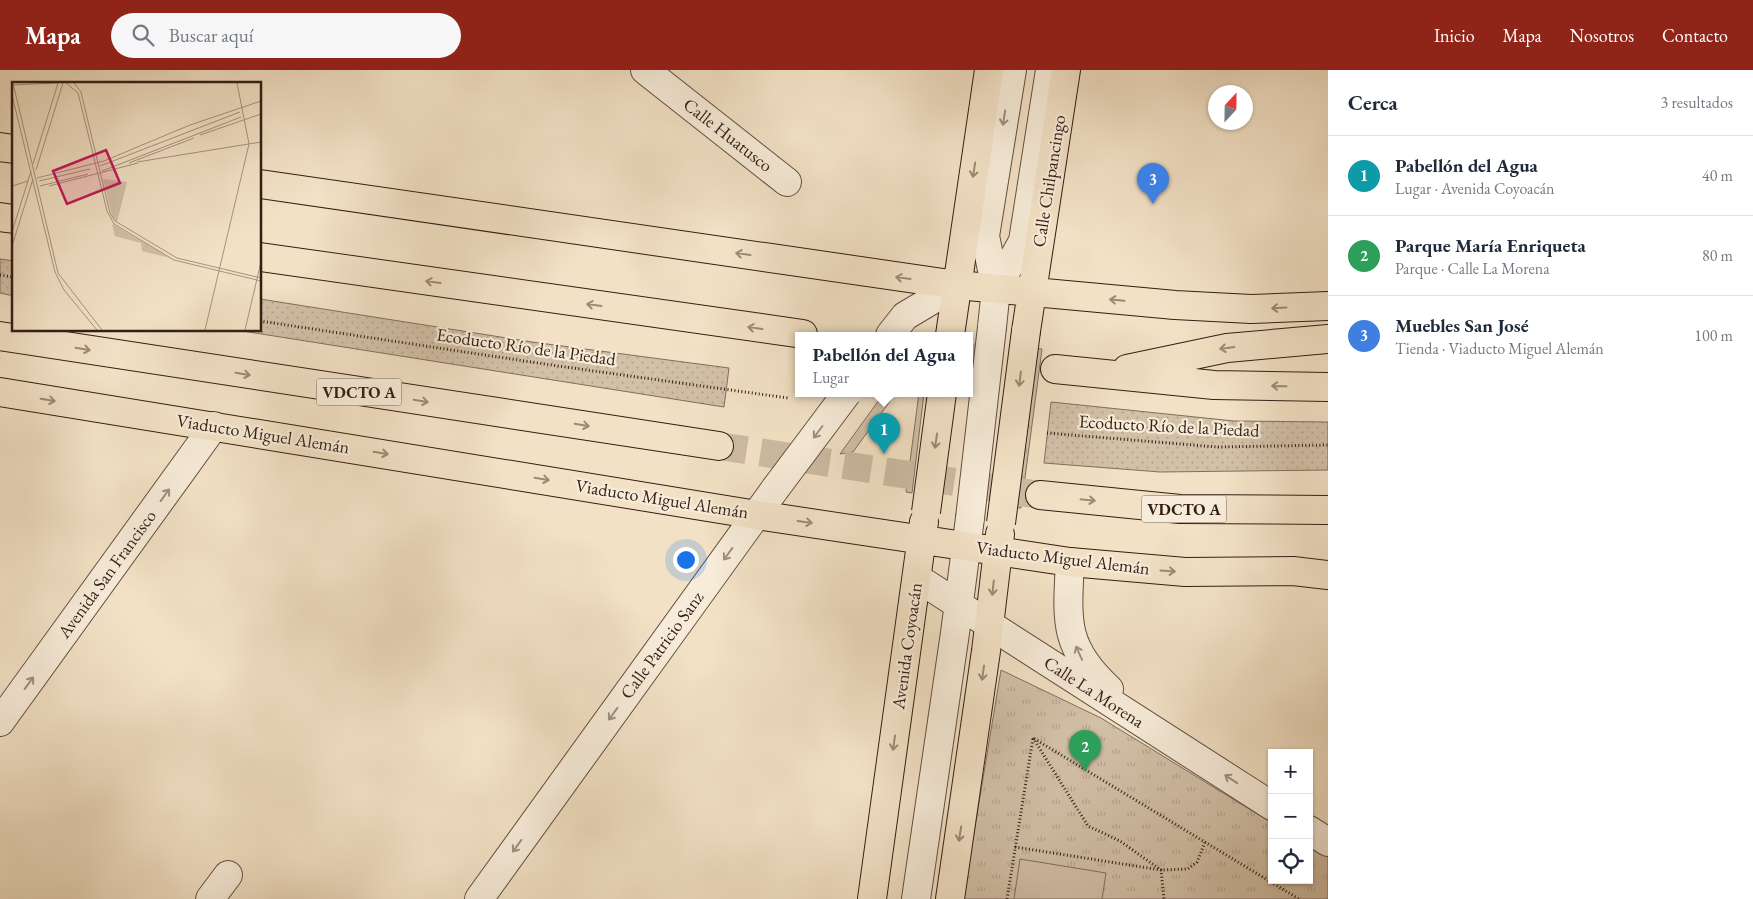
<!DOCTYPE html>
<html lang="es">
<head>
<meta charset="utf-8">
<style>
	body { margin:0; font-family:"EB Garamond",serif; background:#f6f6f7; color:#1f2937 }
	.controls { position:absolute; right:15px; bottom:15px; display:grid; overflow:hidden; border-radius:0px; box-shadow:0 1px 4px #0004 }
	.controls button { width:45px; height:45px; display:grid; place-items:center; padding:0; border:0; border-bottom:1px solid #e0e1e3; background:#fff; color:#1f2937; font:25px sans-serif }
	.compass { position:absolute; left:1208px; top:15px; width:45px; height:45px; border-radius:50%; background:#fff; box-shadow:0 1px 4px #0004; rotate:22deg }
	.you { position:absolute; left:685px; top:489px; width:18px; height:18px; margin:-12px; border:4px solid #fff; border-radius:50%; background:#1a73e8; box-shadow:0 0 0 8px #1a73e833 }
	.badge { display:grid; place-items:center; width:32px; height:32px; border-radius:50%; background:#8f2418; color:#fff; font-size:16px; font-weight:700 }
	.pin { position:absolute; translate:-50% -41px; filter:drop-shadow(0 1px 2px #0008) }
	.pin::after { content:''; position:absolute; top:26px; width:18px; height:15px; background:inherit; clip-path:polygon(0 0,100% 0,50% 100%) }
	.popup { position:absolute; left:795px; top:262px; width:178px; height:65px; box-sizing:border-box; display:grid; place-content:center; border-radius:0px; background:#fff; filter:drop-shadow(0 1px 4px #0005); font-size:16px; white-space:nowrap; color:#747a83 }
	.popup b { font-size:19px; color:#1f2937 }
	.popup::after { content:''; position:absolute; left:50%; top:100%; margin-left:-10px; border:10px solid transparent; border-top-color:#fff }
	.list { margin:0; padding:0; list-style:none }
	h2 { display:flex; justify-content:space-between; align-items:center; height:65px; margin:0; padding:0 20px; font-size:21px }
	h2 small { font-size:16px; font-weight:400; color:#747a83 }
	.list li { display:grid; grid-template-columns:32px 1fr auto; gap:15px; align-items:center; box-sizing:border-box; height:80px; padding:0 20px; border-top:1px solid #e0e1e3 }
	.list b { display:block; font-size:19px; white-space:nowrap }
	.list p { margin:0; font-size:16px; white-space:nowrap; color:#747a83 }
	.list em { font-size:16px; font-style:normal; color:#747a83 }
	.icon { flex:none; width:28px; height:28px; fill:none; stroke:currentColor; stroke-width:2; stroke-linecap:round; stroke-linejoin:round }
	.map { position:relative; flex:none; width:1328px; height:829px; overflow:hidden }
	header { display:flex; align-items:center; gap:30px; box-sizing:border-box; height:70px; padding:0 25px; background:#8f2418; color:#fff }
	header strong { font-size:24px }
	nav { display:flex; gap:28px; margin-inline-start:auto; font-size:18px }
	.search { width:350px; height:45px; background:#f6f6f7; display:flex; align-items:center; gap:12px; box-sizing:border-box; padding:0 18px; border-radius:28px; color:#747a83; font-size:19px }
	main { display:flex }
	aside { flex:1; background:#fff }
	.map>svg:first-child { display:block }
</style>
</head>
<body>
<header>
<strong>Mapa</strong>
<div class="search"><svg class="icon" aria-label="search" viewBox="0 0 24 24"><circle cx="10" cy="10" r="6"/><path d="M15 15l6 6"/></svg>Buscar aquí</div>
<nav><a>Inicio</a><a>Mapa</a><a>Nosotros</a><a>Contacto</a></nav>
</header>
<main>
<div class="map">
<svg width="1328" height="829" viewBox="0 0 1328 829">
	<defs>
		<pattern id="grass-tufts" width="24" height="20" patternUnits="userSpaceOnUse" patternTransform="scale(1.25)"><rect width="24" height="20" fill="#d2c0a7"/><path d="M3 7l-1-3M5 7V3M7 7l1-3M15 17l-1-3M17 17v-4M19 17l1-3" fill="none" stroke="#b5a58f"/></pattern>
		<pattern id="park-dots" width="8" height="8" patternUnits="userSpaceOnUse" patternTransform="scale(1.25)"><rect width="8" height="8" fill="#d2c0a7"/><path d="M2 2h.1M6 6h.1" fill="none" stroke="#b5a58f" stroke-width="1.8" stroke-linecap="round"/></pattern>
	</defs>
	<rect width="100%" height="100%" fill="#f2e1c5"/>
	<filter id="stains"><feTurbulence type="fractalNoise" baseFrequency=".004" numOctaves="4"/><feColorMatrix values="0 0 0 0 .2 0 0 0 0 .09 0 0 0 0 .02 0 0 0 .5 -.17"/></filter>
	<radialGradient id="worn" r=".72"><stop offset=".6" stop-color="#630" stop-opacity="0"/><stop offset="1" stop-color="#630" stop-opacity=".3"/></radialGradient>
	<path fill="url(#grass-tufts)" stroke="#826e5e" d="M 1033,278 L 1042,279 L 1021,438 L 1013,437 Z
		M 1001,600 L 1101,648 L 1272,753 L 1272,810 L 1309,810 L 1309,776 L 1328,787 L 1328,829 L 963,829 Z"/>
	<path fill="url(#park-dots)" stroke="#826e5e" d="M 0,189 L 14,191 L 14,226 L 0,223 Z
		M 260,229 L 532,272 L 729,298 L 724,337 L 236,260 L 260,260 Z
		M 1051,332 L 1234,351 L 1328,352 L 1328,400 L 1160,402 L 1044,393 Z"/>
	<path fill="#d2c0a7" stroke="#826e5e" d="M 884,323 L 896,323 L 853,382 L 840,384 Z
		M 919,323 L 924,323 L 912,423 L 906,422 Z
		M 1020,789 L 1106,803 L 1102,829 L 1014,829 Z"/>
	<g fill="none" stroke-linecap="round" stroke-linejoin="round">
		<path stroke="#ccbaa2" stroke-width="28" stroke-dasharray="28 14" stroke-linecap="butt" d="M 969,287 L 1055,299
			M 719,376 L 1040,425"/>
		<g stroke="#634e41" stroke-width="30">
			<path id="minor" d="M 645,0 L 787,112
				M 996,219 L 1023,171 L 1050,0
				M 992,257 L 996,219 L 985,166 L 1012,0
				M 890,265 L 905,246 L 957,215
				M 1070,492 C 1067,550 1063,577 1109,619
				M 917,508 L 1272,736
				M 0,652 L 214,356
				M 1309,760 L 1328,772
				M 210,829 L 228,805
				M 479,829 L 775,419
				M 916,829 L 955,563 L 970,448"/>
		</g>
		<g stroke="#331d15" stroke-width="30">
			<path id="major" d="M 0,77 L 14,79
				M 260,114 L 957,215 L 1175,235 L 1251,239 L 1328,236
				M 1026,261 L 1066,0
				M 950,265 L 989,0
				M 0,322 L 757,445 L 1070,492 L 1185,502 L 1293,501 L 1328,505
				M 872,829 L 924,452
				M 950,829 L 986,581 L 1000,464"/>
		</g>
		<g stroke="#331d15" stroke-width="30">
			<path id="highway" d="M 0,147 L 14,149
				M 260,187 L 803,264
				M 0,266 L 719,376
				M 1055,299 L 1214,315 L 1328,317
				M 1127,299 L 1227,278 L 1328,269
				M 1040,425 L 1180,439 L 1328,440"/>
		</g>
		<path stroke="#331d15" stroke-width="3" stroke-dasharray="1 2.5" stroke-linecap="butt" d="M 0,205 L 14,207
			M 260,251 L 551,295 L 788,328
			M 1047,363 L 1217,377 L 1328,375
			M 1033,668 L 1088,756 L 1120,771 L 1161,800 L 1164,829
			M 1015,777 L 1161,800 L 1188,799 L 1197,792 L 1205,772
			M 1007,829 L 1033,668 L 1299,829"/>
		<use href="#minor" stroke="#f7ecd9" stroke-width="28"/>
		<use href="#major" stroke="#f2e1c5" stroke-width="28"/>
		<use href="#highway" stroke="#f2e1c5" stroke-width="28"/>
		<g stroke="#634e41" stroke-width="30" stroke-linecap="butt">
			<path id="minor-bridge" d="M 775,419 L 847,323
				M 970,448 L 992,257"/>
		</g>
		<g stroke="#331d15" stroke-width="30" stroke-linecap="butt">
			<path id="major-bridge" d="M 926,442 L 942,323
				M 1001,453 L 1026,261"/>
		</g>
		<use href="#minor-bridge" stroke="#f7ecd9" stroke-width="28"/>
		<use href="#major-bridge" stroke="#f2e1c5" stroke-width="28"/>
	</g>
	<defs><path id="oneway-shaft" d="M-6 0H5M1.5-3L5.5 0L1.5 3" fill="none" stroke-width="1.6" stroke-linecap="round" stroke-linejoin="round" transform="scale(1.25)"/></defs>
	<g stroke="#9f8f81">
		<use href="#oneway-shaft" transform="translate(1004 48) rotate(99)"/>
		<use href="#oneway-shaft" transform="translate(818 362) rotate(127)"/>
		<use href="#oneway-shaft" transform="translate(165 425) rotate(-54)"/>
		<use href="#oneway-shaft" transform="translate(728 484) rotate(126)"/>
		<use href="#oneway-shaft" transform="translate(1079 583) rotate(-114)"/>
		<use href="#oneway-shaft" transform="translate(29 613) rotate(-54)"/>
		<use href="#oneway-shaft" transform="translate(613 644) rotate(126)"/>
		<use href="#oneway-shaft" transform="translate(1231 709) rotate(-147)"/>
		<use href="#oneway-shaft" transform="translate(517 776) rotate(126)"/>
	</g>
	<g stroke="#9c8976">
		<use href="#oneway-shaft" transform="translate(974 100) rotate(99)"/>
		<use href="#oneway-shaft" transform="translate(743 184) rotate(-172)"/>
		<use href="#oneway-shaft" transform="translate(903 208) rotate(-172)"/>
		<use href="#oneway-shaft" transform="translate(433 212) rotate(-172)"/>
		<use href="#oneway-shaft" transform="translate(1117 230) rotate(-175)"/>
		<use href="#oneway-shaft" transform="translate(594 235) rotate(-172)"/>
		<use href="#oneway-shaft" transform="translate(1279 238) rotate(177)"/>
		<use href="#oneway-shaft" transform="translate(755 258) rotate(-172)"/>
		<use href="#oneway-shaft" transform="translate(1227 278) rotate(172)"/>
		<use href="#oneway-shaft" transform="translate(83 279) rotate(9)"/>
		<use href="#oneway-shaft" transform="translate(243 304) rotate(9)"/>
		<use href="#oneway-shaft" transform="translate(1020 309) rotate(97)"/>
		<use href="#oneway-shaft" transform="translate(1279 316) rotate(-179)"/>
		<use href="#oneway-shaft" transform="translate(48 330) rotate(9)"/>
		<use href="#oneway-shaft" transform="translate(421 331) rotate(9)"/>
		<use href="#oneway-shaft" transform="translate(582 355) rotate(9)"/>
		<use href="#oneway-shaft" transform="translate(936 371) rotate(98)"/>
		<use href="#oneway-shaft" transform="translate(381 383) rotate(9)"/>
		<use href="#oneway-shaft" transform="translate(542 409) rotate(9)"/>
		<use href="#oneway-shaft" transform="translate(1088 430) rotate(6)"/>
		<use href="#oneway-shaft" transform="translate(805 452) rotate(8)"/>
		<use href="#oneway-shaft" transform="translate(1168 501) rotate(4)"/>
		<use href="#oneway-shaft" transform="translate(993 518) rotate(96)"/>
		<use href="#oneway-shaft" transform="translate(983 603) rotate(98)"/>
		<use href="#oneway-shaft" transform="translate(894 673) rotate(98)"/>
		<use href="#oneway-shaft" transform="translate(960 764) rotate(99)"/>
	</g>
	<g text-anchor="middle" stroke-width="4.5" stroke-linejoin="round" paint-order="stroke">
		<g fill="#f7ecd9" stroke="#6e5b50" stroke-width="1">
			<rect x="316.5" y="308.5" width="85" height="27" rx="4"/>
			<rect x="1141.5" y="425.5" width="85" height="27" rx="4"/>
		</g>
		<g font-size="16" font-weight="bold" fill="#331d15">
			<text x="359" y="328">VDCTO A</text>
			<text x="1184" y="445">VDCTO A</text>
		</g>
		<g font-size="18" fill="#331d15" stroke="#f7ecd9">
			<text transform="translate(728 65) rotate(38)" y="6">Calle Huatusco</text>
			<text transform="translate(1049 111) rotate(-81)" y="6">Calle Chilpancingo</text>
			<text transform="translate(526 277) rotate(8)" y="6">Ecoducto Río de la Piedad</text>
			<text transform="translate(1169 356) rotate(3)" y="6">Ecoducto Río de la Piedad</text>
			<text transform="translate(263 364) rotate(9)" y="6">Viaducto Miguel Alemán</text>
			<text transform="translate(662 429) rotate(9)" y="6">Viaducto Miguel Alemán</text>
			<text transform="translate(1063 488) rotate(7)" y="6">Viaducto Miguel Alemán</text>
			<text transform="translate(107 504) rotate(-54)" y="6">Avenida San Francisco</text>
			<text transform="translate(662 575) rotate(-54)" y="6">Calle Patricio Sanz</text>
			<text transform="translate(907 576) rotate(-82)" y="6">Avenida Coyoacán</text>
			<text transform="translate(1094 622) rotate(33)" y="6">Calle La Morena</text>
		</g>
	</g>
	<g transform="translate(12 12)">
		<rect width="249" height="249" fill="#f2e1c5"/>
		<path d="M 91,97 L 115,100 L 105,140 L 100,134 Z" fill="#d2c0a7"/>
		<path d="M 100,142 L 158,176 L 130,169 L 129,161 L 103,154 Z" fill="#d2c0a7"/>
		<path fill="none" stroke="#a6937f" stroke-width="1" d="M 1,1 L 46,191 L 90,248M 54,1 L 66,11 L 95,129 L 102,142 L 162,178 L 249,199M 62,1 L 69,10 L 98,131 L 103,139 L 165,176 L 249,196M 0,3 L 45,1M 0,13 L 43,190 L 52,208 L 85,248M 188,53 L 249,32M 125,80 L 249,60M 117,81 L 182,56M 21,82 L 46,1M 88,84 L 228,30M 24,88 L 51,1M 90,89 L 229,35M 25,96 L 92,79 L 178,43 L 249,19M 27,99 L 78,87M 0,104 L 16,99M 28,104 L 76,92M 37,104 L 126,81M 0,150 L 19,89M 0,164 L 21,97M 193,248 L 237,62 L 225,1M 233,248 L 249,180"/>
		<path fill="#c2185b" fill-opacity="0.15" stroke="#c2185b" stroke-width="2.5" d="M 94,68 L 108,101 L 55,122 L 41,89 Z"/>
		<rect width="249" height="249" fill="none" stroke="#331d15" stroke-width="2.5"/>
	</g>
	<rect width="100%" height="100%" filter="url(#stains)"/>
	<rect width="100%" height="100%" fill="url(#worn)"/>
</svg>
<div class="controls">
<button>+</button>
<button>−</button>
<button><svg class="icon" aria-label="locate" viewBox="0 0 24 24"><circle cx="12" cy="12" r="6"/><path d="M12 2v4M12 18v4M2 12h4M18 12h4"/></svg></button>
</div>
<svg class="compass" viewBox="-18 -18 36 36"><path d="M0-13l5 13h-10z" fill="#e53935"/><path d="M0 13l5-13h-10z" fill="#747a83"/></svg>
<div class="you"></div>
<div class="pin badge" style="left:884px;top:384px;background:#0f9aa8">1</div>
<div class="popup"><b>Pabellón del Agua</b>Lugar</div>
<div class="pin badge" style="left:1085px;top:701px;background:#2e9e5b">2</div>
<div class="pin badge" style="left:1153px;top:134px;background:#3f7fe0">3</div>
</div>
<aside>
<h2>Cerca<small>3 resultados</small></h2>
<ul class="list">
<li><span class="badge" style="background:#0f9aa8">1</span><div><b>Pabellón del Agua</b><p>Lugar · Avenida Coyoacán</p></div><em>40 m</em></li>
<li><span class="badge" style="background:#2e9e5b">2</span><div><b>Parque María Enriqueta</b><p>Parque · Calle La Morena</p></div><em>80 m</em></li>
<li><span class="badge" style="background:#3f7fe0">3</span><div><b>Muebles San José</b><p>Tienda · Viaducto Miguel Alemán</p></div><em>100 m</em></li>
</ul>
</aside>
</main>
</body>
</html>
